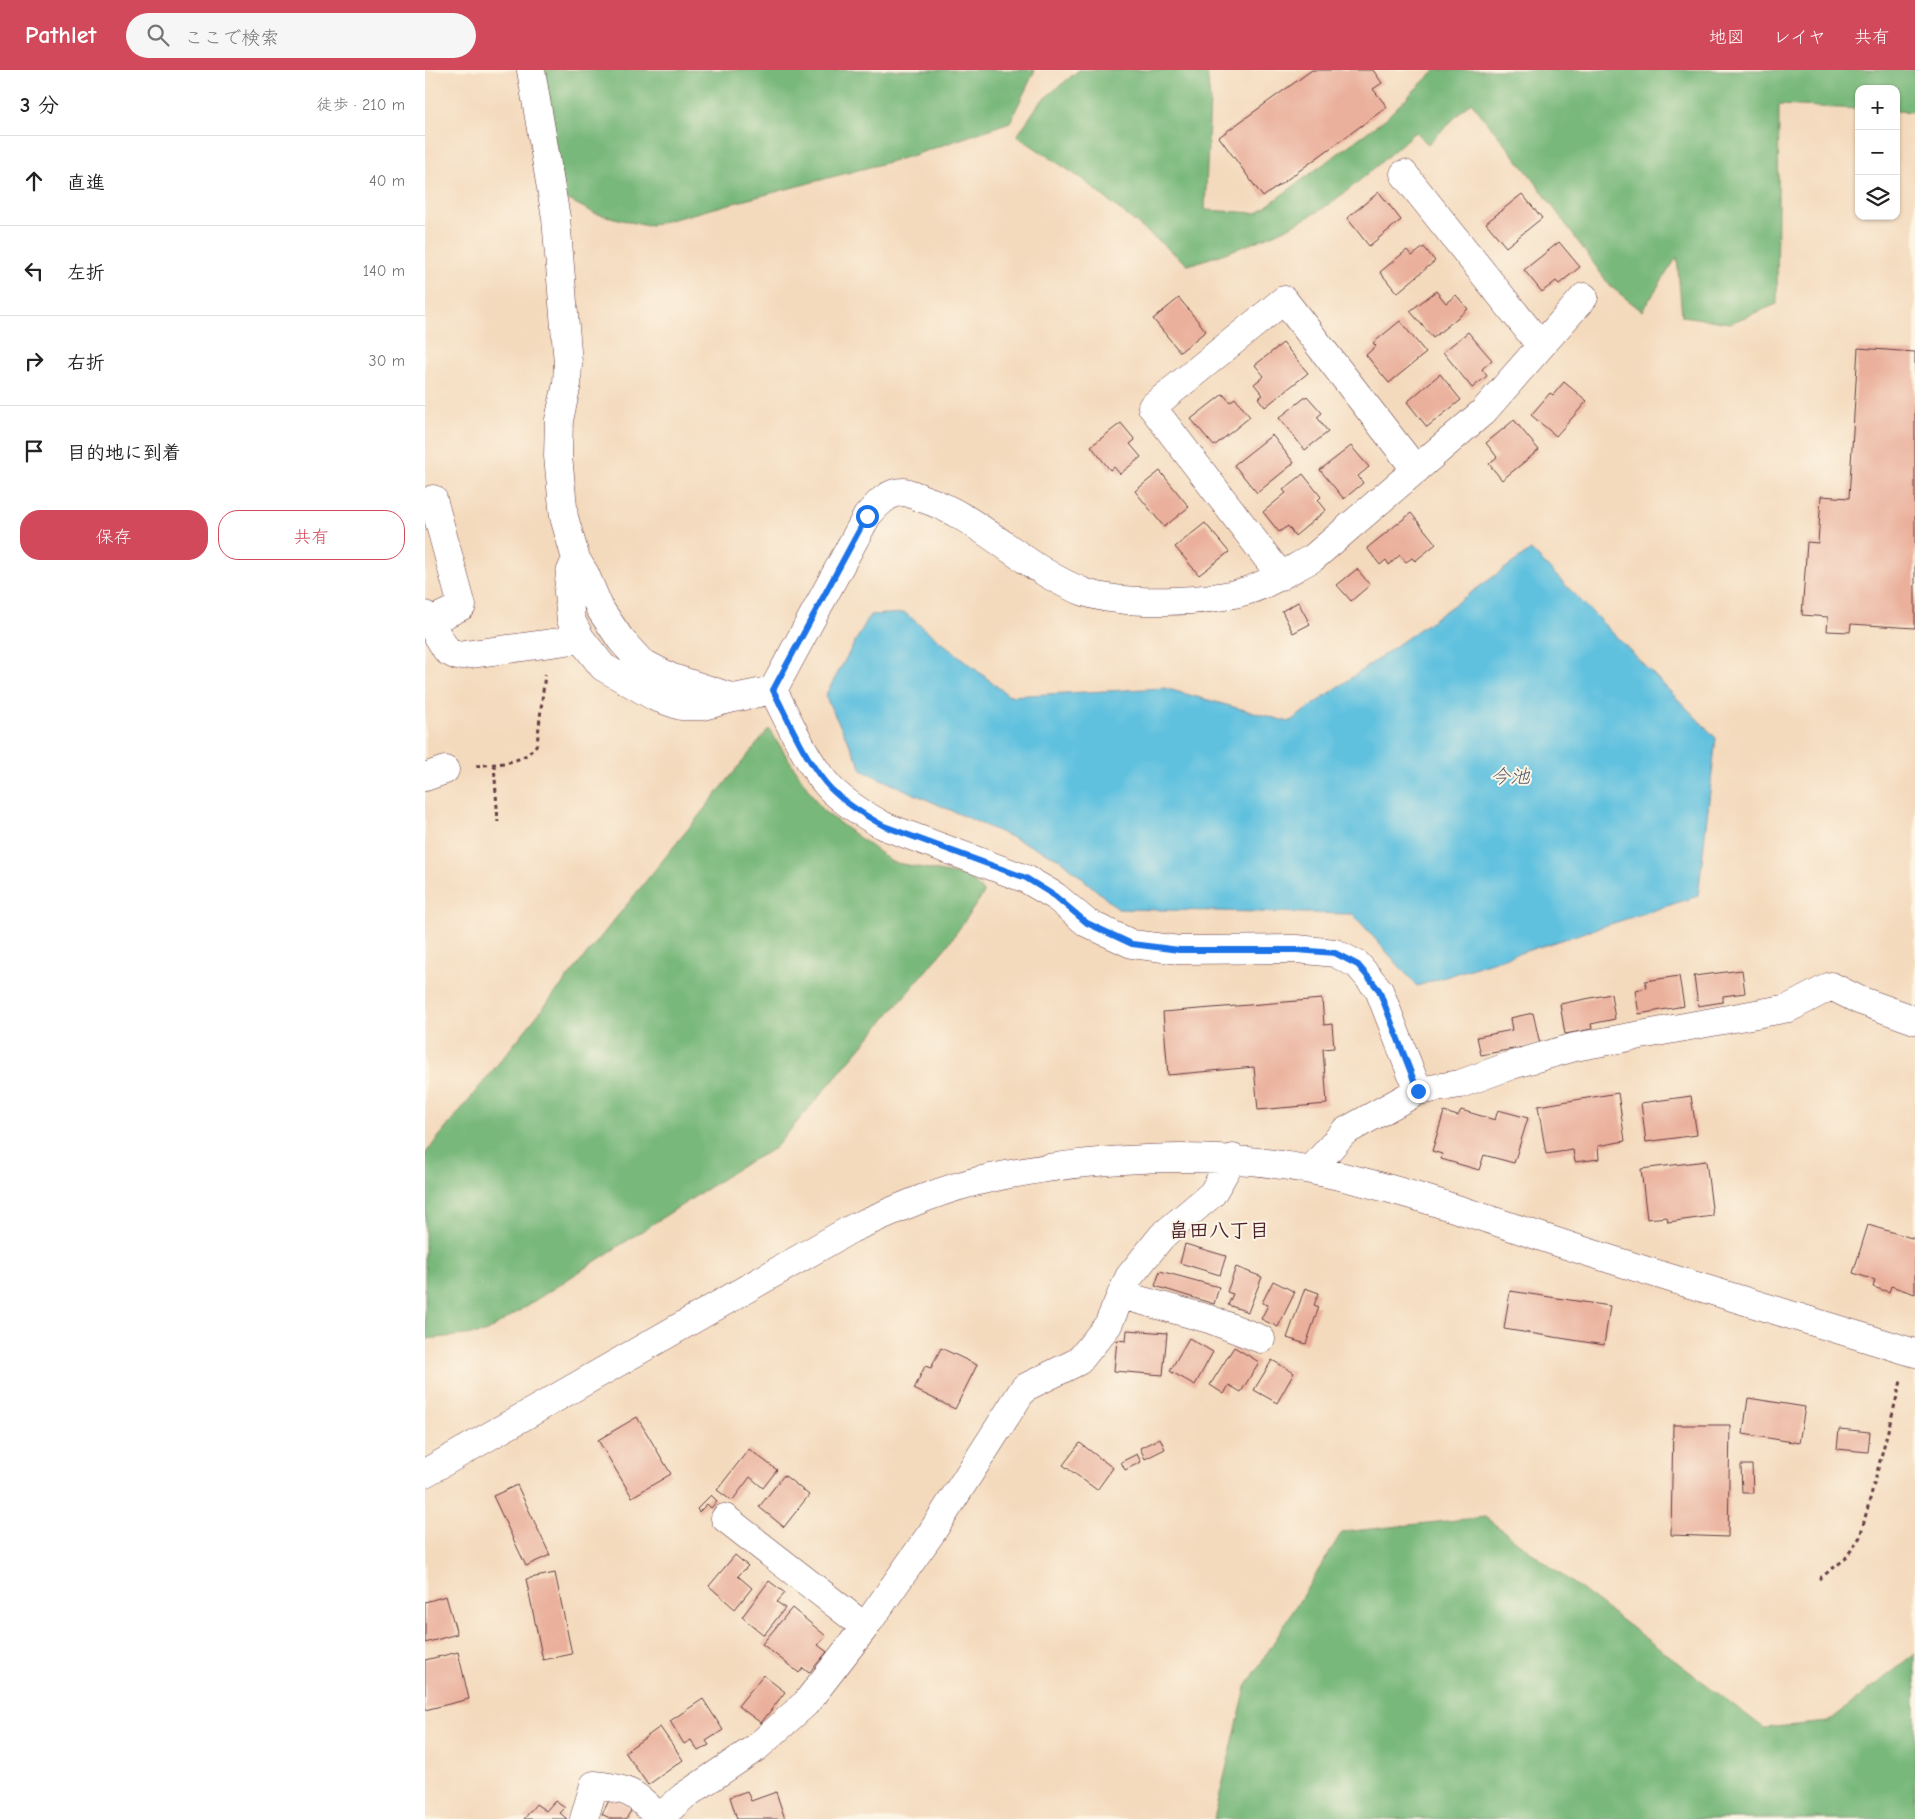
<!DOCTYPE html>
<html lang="ja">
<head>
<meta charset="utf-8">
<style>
	body { margin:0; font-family:"Comic Neue","Klee One",sans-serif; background:#f6f6f6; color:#222 }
	.controls { position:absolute; right:15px; top:15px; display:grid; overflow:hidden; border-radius:10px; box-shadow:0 1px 4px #0004 }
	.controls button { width:45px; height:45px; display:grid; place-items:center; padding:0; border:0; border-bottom:1px solid #e0e0e0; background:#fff; color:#222; font:25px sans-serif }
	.stop { position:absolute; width:15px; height:15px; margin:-11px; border:4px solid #1a73e8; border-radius:50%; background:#fff }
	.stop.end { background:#1a73e8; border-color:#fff; box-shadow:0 1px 5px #0008 }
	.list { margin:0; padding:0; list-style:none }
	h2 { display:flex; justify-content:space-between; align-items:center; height:65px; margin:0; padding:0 20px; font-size:21px }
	h2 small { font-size:16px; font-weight:400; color:#767676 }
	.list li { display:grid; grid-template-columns:32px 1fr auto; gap:15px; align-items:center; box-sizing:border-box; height:90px; padding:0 20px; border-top:1px solid #e0e0e0 }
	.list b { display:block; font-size:19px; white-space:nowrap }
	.list em { font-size:16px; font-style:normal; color:#767676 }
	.actions { display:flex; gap:10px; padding:15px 20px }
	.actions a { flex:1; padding:11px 0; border:1px solid #d1495b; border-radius:20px; text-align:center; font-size:18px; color:#d1495b }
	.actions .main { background:#d1495b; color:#fff }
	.icon { flex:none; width:28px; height:28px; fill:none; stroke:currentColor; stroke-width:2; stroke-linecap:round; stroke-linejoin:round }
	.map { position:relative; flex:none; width:1490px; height:1749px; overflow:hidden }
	header { display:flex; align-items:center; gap:30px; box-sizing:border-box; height:70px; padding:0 25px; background:#d1495b; color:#fff }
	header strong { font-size:24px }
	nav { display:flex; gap:28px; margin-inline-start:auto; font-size:18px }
	.search { width:350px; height:45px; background:#f6f6f6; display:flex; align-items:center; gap:12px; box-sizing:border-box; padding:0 18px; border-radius:28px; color:#767676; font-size:19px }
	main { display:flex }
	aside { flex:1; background:#fff }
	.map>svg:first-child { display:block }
</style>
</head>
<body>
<header>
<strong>Pathlet</strong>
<div class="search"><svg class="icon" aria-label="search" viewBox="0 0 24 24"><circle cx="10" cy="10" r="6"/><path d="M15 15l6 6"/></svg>ここで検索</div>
<nav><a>地図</a><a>レイヤ</a><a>共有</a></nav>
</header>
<main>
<aside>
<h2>3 分<small>徒歩 · 210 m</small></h2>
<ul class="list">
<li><svg class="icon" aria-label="ahead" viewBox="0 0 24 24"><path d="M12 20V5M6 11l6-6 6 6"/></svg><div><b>直進</b></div><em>40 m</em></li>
<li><svg class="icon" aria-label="left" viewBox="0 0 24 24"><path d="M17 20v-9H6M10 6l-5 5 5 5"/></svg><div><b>左折</b></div><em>140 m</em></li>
<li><svg class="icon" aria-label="right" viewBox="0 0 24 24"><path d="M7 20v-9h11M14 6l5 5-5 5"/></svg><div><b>右折</b></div><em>30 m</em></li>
<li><svg class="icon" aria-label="arrive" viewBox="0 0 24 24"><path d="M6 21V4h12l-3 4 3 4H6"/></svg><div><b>目的地に到着</b></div></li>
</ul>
<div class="actions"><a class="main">保存</a><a>共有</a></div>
</aside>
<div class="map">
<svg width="1490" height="1749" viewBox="0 0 1490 1749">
	<rect width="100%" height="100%" fill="#fcf5e5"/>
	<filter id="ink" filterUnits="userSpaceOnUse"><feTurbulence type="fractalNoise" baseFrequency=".02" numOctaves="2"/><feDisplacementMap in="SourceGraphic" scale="10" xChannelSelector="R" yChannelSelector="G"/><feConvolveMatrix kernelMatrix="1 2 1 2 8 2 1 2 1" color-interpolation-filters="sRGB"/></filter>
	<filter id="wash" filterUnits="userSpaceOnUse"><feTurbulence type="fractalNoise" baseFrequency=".0096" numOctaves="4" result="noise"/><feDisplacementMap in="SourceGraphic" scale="20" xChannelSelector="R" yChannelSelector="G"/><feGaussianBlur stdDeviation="1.12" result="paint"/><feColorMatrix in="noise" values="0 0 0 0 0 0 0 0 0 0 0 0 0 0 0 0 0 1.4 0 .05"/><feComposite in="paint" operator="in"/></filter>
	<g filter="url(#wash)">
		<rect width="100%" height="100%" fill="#f4dabd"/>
		<path fill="#78b87a" stroke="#616c52" d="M 113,0 L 610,0 L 585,52 L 486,86 L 222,156 L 169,143 L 136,126 Z
			M 654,0 L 782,0 L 785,30 L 780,140 L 832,143 L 960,49 L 1010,0 L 1490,0 L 1490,42 L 1471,41 L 1471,19 L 1434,19 L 1434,39 L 1354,35 L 1352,234 L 1305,253 L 1257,246 L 1252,187 L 1217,241 L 1185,216 L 1108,109 L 1046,32 L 1003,74 L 990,62 C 961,87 925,122 892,142 C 853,165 806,182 763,195 L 657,109 L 592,66 L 615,32 Z
			M 344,659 L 397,740 L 467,792 L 544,807 L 559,823 L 522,876 L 350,1078 L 320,1094 L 60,1263 L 0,1269 L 0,1084 Z
			M 1060,1447 L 1339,1658 L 1403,1652 L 1490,1584 L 1490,1749 L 789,1749 L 821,1617 L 917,1462 Z"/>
		<path fill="#61c1df" stroke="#567085" d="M 1106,480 L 1291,668 L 1273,826 L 992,916 L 928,844 L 693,839 L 635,789 L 438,701 L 400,626 L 445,545 L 480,543 L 584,626 L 739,618 L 864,652 Z"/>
		<g id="blocks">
			<path fill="#eab09b" d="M 887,0 L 948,0 L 957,13 L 948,19 L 962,37 L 838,127 L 794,67 Z
				M 954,122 L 976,150 L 944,176 L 922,148 Z
				M 1097,124 L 1117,148 L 1081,177 L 1061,153 Z
				M 1134,172 L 1155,197 L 1134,214 L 1131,211 L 1117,222 L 1099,200 Z
				M 999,177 L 1010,191 L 972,223 L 955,202 L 982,180 L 987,186 Z
				M 1011,221 L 1021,233 L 1031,225 L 1043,239 L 1008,268 L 985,241 Z
				M 754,228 L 781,261 L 755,282 L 728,249 Z
				M 975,251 L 1001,283 L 964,313 L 941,285 L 951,276 L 948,273 Z
				M 1043,262 L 1067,290 L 1057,299 L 1062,306 L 1047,318 L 1018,282 Z
				M 858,273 L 883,303 L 840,337 L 833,328 L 838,325 L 829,314 L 839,306 L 830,295 Z
				M 1433,278 L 1490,282 L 1490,558 L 1426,554 L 1425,562 L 1402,561 L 1403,547 L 1377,545 L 1382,472 L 1393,473 L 1396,426 L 1424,428 Z
				M 1015,304 L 1036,330 L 1002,357 L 982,332 Z
				M 1139,312 L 1162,331 L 1131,366 L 1106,345 L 1125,323 L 1128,325 Z
				M 798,324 L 805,332 L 810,328 L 825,347 L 789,376 L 766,349 Z
				M 882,326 L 897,343 L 892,347 L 903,362 L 880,380 L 854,348 Z
				M 1089,350 L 1114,380 L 1077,410 L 1064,394 L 1072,387 L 1061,373 Z
				M 696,353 L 710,370 L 705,374 L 716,387 L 695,404 L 689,397 L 685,400 L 666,376 Z
				M 847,365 L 869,393 L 832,423 L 809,395 Z
				M 926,376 L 944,397 L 933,406 L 938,413 L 919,429 L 895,400 Z
				M 735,401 L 764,437 L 739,457 L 710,421 Z
				M 878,404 L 896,427 L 893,430 L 901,440 L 870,466 L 863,456 L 854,462 L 838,442 L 861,423 L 858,420 Z
				M 986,443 L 1011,474 L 990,491 L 987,488 L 981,492 L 975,485 L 964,495 L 961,490 L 955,495 L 942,478 Z
				M 780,453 L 804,482 L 774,505 L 750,477 Z
				M 932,499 L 945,515 L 926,531 L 912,515 Z
				M 873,532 L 885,554 L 868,563 L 857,541 Z
				M 1317,900 L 1320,923 L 1298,926 L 1298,932 L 1273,936 L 1269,906 Z
				M 1254,906 L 1259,936 L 1214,944 L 1210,920 L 1222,918 L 1220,911 Z
				M 1186,924 L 1190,949 L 1166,954 L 1167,959 L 1140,964 L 1135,934 Z
				M 897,929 L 899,955 L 907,954 L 909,978 L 898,979 L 902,1034 L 833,1040 L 829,997 L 743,1005 L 738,942 Z
				M 1108,943 L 1115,974 L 1056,985 L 1052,967 L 1087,960 L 1085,948 Z
				M 1193,1023 L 1200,1071 L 1173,1076 L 1174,1089 L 1150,1092 L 1148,1080 L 1121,1084 L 1113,1036 Z
				M 1266,1026 L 1272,1065 L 1221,1072 L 1216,1033 Z
				M 1036,1040 L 1070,1050 L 1073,1040 L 1103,1048 L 1089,1093 L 1059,1085 L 1054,1100 L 1016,1089 L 1017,1084 L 1007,1081 L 1019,1042 L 1033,1046 Z
				M 1281,1091 L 1288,1146 L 1243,1152 L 1242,1147 L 1222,1149 L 1216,1099 Z
				M 1443,1155 L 1490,1169 L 1490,1224 L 1466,1216 L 1464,1222 L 1448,1217 L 1450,1210 L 1428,1203 Z
				M 760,1174 L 801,1186 L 795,1205 L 755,1193 Z
				M 811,1197 L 837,1207 L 823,1242 L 803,1235 L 808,1224 L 802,1222 Z
				M 735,1201 L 794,1217 L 789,1234 L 730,1216 Z
				M 848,1211 L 870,1222 L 853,1257 L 836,1249 L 843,1235 L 837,1233 Z
				M 880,1218 L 894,1223 L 889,1235 L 894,1237 L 881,1274 L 862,1268 Z
				M 1085,1221 L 1185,1236 L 1179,1275 L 1079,1259 Z
				M 702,1260 L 742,1263 L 738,1305 L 689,1301 L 692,1270 L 701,1271 Z
				M 764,1268 L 788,1282 L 770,1315 L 745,1301 Z
				M 809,1277 L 834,1292 L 816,1322 L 804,1315 L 799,1324 L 785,1315 Z
				M 516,1278 L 552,1295 L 530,1339 L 489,1319 L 500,1296 L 506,1298 Z
				M 847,1290 L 869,1303 L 852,1333 L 829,1320 Z
				M 1323,1328 L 1380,1337 L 1374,1373 L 1318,1364 Z
				M 212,1347 L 246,1404 L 207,1427 L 173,1370 Z
				M 1248,1355 L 1305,1355 L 1303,1467 L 1246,1465 Z
				M 1414,1359 L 1445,1362 L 1443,1382 L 1412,1379 Z
				M 735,1368 L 740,1379 L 720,1389 L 715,1378 Z
				M 655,1373 L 688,1398 L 672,1420 L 638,1395 Z
				M 324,1379 L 352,1400 L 338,1418 L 325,1407 L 307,1431 L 292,1420 Z
				M 712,1384 L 716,1392 L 700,1400 L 696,1392 Z
				M 1316,1395 L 1327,1395 L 1328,1423 L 1317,1423 Z
				M 359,1405 L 384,1425 L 359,1457 L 334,1437 Z
				M 92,1415 L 125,1485 L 101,1496 L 68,1426 Z
				M 286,1425 L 292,1431 L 286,1438 L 282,1434 L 274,1442 L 272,1439 Z
				M 310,1485 L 323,1496 L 313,1506 L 327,1518 L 310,1539 L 284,1516 Z
				M 130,1503 L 147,1584 L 118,1590 L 101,1509 Z
				M 344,1511 L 360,1523 L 352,1532 L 360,1538 L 339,1565 L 317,1547 Z
				M 21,1526 L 32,1564 L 0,1573 L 0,1532 Z
				M 367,1538 L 401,1566 L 393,1575 L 402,1582 L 384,1603 L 378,1598 L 374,1603 L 337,1574 Z
				M 33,1582 L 44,1629 L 0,1640 L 0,1590 Z
				M 338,1605 L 360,1622 L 336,1653 L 313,1636 Z
				M 278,1629 L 298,1660 L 281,1671 L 284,1675 L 273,1681 L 266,1670 L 259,1674 L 245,1651 Z
				M 235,1657 L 258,1690 L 223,1715 L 200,1682 Z
				M 322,1721 L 326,1731 L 351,1722 L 360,1749 L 312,1749 L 305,1727 Z
				M 186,1727 L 207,1739 L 201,1749 L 186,1749 L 177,1744 Z
				M 130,1731 L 140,1738 L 135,1743 L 142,1749 L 99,1749 L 111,1734 L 121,1741 Z"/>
		</g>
	</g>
	<g filter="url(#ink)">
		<use href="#blocks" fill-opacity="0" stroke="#643b41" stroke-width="1"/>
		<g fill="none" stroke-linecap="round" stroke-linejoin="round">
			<g stroke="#643b41" stroke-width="29">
				<path id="minor" d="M 106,0 L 131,148 L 143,293 L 142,314 L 134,350 L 133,386 L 139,447 L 151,489 L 160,504 L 175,539 L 196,570 L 216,592 L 245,607 L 309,628 L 348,620 L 442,446 C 452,435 462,422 478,422 C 484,422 491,426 496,428 C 556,447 600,500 659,522 C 699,536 783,533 824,520 C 846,513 867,499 888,488 L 1058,342 L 1159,227
					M 979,104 L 1116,276
					M 151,489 L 145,503 L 143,522 L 146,550 L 156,569 L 178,597 L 230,627 L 256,636 L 278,636 L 305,629
					M 856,506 L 727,337 L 859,230 L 991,400
					M 0,545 L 22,581 L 32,586 L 156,569
					M 6,551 L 37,536 L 8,429
					M 348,620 C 364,651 382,694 406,719 C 421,734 441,746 459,756 L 601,809 L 630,826 L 662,853 L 707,874 L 754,880 L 872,879 L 910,883 L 933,895 L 954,920 L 993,1021
					M 0,707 L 20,700
					M 886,1100 L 919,1062 L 993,1021 L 1035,1014 L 1087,995 L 1150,977 L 1364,938 L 1406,916 L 1434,930 L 1490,950
					M 696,1225 L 784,1249 L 836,1269
					M 0,1403 L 426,1159 C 471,1139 517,1118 566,1108 C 665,1087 786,1080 886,1100 C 983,1119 1078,1155 1172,1185 C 1278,1219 1384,1250 1490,1283
					M 300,1448 L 440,1557
					M 159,1749 L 169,1715 C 204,1719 210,1722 234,1748
					M 233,1749 L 259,1726 L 332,1677 L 381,1633 L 440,1557 L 507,1462 L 599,1318 L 654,1291 L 683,1255 L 704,1207 L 737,1166 L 787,1124 L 808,1088"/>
			</g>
			<path stroke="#643b41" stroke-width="3" stroke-dasharray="4 4" stroke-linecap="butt" d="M 69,694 L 73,752
				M 51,696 C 74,693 98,695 112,674 L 120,604
				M 1394,1509 L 1420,1489 L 1435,1467 L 1476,1311"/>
			<use href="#minor" stroke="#fff" stroke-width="28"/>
		</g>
	</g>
	<g fill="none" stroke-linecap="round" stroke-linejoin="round" filter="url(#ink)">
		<path stroke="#1a73e8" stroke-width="6" d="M 442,446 L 348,620 C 364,651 382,694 406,719 C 421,734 441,746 459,756 L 601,808 L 630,826 L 662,853 L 707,874 L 754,880 L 872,880 L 910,883 L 933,895 L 954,920 L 993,1021"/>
	</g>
	<g text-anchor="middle" stroke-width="4" stroke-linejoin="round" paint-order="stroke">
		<g font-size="20" font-style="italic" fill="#52586a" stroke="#fcf5e5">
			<text x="1085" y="713">今池</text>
		</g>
		<g font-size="20" font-weight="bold" fill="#4a1f2b" stroke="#fcf5e5">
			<text x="794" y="1167">畠田八丁目</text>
		</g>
	</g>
</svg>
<div class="controls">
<button>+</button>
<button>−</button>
<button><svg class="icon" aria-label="layers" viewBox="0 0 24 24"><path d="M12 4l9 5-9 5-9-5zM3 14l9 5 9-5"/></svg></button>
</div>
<div class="stop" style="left:442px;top:446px"></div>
<div class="stop end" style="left:993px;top:1021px"></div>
</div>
</main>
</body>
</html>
